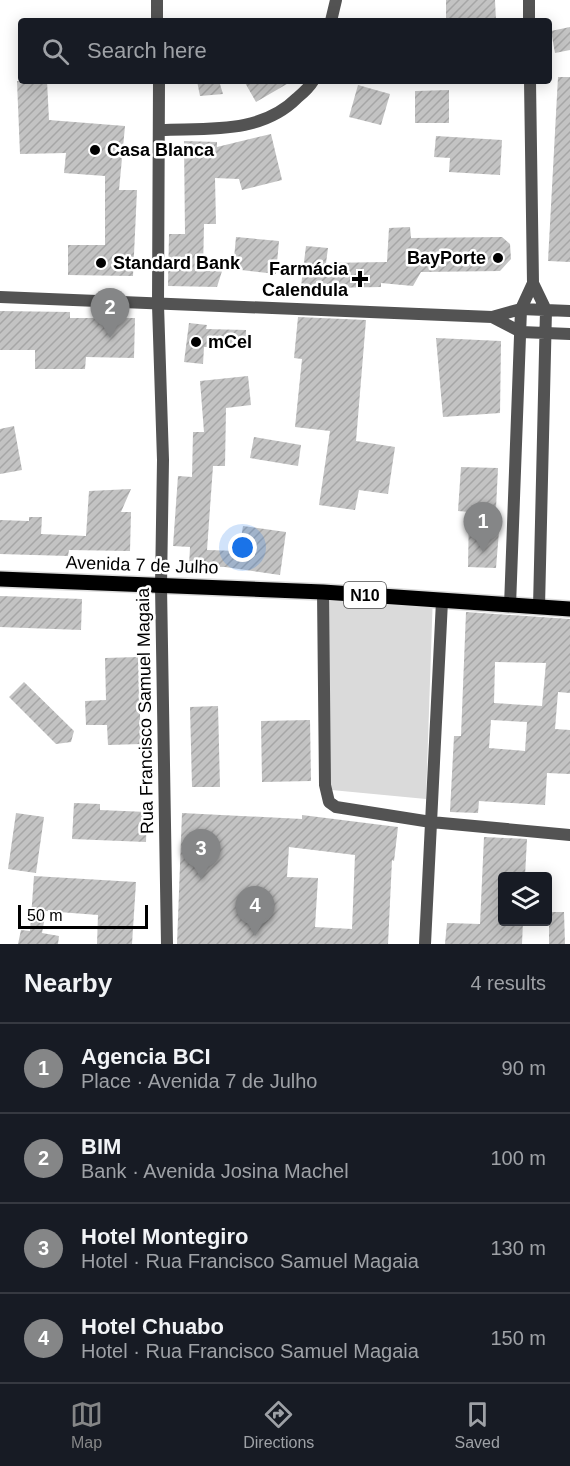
<!DOCTYPE html>
<html lang="en">
<head>
<meta charset="utf-8">
<style>
	body { margin:0; font-family:Helvetica,sans-serif; background:#20242c; color:#f1f3f6 }
	.controls { position:absolute; right:18px; bottom:18px; display:grid; overflow:hidden; border-radius:6px; box-shadow:0 3px 15px #0003 }
	.controls button { width:54px; height:54px; display:grid; place-items:center; padding:0; border:0; border-bottom:2px solid #363941; background:#171b24; color:#f1f3f6; font:30px sans-serif }
	.scale { position:absolute; left:18px; bottom:15px; width:130px; box-sizing:border-box; padding-left:6px; border:3px solid #000; border-top:0; font-size:16px; line-height:21px; white-space:nowrap; color:#000; -webkit-text-stroke:4px #fff; paint-order:stroke }
	.you { position:absolute; left:243px; top:548px; width:21px; height:21px; margin:-15px; border:4px solid #fff; border-radius:50%; background:#1a73e8; box-shadow:0 0 0 9px #1a73e833 }
	.badge { display:grid; place-items:center; width:39px; height:39px; border-radius:50%; background:#858687; color:#fff; font-size:20px; font-weight:700 }
	.pin { position:absolute; translate:-50% -50px; filter:drop-shadow(0 2px 3px #0008) }
	.pin::after { content:''; position:absolute; top:32px; width:21px; height:18px; background:inherit; clip-path:polygon(0 0,100% 0,50% 100%) }
	.list { margin:0; padding:0; list-style:none }
	h2 { display:flex; justify-content:space-between; align-items:center; height:78px; margin:0; padding:0 24px; font-size:26px }
	h2 small { font-size:20px; font-weight:400; color:#9ea1a6 }
	.list li { display:grid; grid-template-columns:39px 1fr auto; gap:18px; align-items:center; box-sizing:border-box; height:90px; padding:0 24px; border-top:2px solid #363941 }
	.list b { display:block; font-size:22px; white-space:nowrap }
	.list p { margin:0; font-size:20px; white-space:nowrap; color:#9ea1a6 }
	.list em { font-size:20px; font-style:normal; color:#9ea1a6 }
	.icon { flex:none; width:33px; height:33px; fill:none; stroke:currentColor; stroke-width:2; stroke-linecap:round; stroke-linejoin:round }
	.map { position:relative; flex:none; width:570px; height:944px; overflow:hidden }
	.search { position:absolute; background:#171b24; box-shadow:0 3px 15px #0003; left:18px; right:18px; top:18px; height:66px; display:flex; align-items:center; gap:15px; box-sizing:border-box; padding:0 21px; border-radius:6px; color:#9ea1a6; font-size:22px }
	.sheet { height:438px; background:#171b24 }
	nav { display:flex; justify-content:space-around; align-items:center; box-sizing:border-box; height:84px; border-top:2px solid #363941; background:#171b24; font-size:16px; color:#9ea1a6 }
	nav a { display:grid; justify-items:center; gap:3px }
	nav .on { color:#858687 }
	.map>svg:first-child { display:block }
</style>
</head>
<body>
<div class="map">
<svg width="570" height="944" viewBox="0 0 570 944">
	<defs>
		<pattern id="building-hatch" width="6" height="6" patternUnits="userSpaceOnUse" patternTransform="scale(1.5)"><rect width="6" height="6" fill="#c3c3c3"/><path d="M-1 1l2-2M0 6l6-6M5 7l2-2" fill="none" stroke="#a6a6a6"/></pattern>
	</defs>
	<rect width="100%" height="100%" fill="#fff"/>
	<path fill="#dadada" d="M 433,593 L 426,799 L 321,789 L 327,594 Z"/>
	<path fill="url(#building-hatch)" fill-rule="evenodd" d="M 446,0 L 495,0 L 496,21 L 446,21 Z
		M 570,27 L 570,50 L 555,53 L 551,31 Z
		M 558,77 L 570,77 L 570,262 L 548,261 Z
		M 17,81 L 47,81 L 49,120 L 125,126 L 119,190 L 137,190 L 133,276 L 68,275 L 68,245 L 105,245 L 105,176 L 64,173 L 66,153 L 20,154 Z
		M 197,81 L 219,81 L 223,94 L 200,96 Z
		M 244,81 L 292,81 L 256,102 Z
		M 358,85 L 390,94 L 381,125 L 349,117 Z
		M 449,90 L 449,123 L 415,123 L 415,91 Z
		M 271,134 L 282,180 L 242,190 L 239,179 L 215,178 L 216,224 L 204,224 L 203,271 L 222,271 L 217,287 L 168,286 L 169,234 L 185,234 L 184,141 L 217,142 L 217,147 Z
		M 436,136 L 502,140 L 500,175 L 449,172 L 450,158 L 434,157 Z
		M 410,227 L 411,238 L 502,237 L 510,244 L 511,259 L 500,271 L 421,272 L 413,286 L 381,283 L 381,287 L 324,288 L 301,286 L 306,246 L 328,248 L 326,263 L 387,262 L 389,228 Z
		M 236,237 L 279,241 L 276,274 L 233,269 Z
		M 0,311 L 70,312 L 70,318 L 135,318 L 134,358 L 86,357 L 85,369 L 35,369 L 35,350 L 0,350 Z
		M 298,317 L 366,320 L 356,441 L 395,447 L 388,494 L 359,490 L 355,510 L 319,505 L 330,431 L 295,427 L 302,359 L 294,358 Z
		M 189,323 L 207,325 L 206,329 L 246,330 L 246,347 L 204,347 L 203,364 L 184,362 Z
		M 436,338 L 501,341 L 500,413 L 443,417 Z
		M 248,376 L 251,405 L 226,408 L 225,466 L 213,466 L 207,550 L 239,551 L 243,526 L 286,532 L 280,575 L 225,567 L 189,566 L 190,547 L 173,546 L 178,476 L 192,477 L 193,432 L 204,432 L 200,381 Z
		M 14,426 L 22,470 L 0,474 L 0,429 Z
		M 254,437 L 301,445 L 298,466 L 250,458 Z
		M 461,467 L 498,468 L 495,529 L 499,531 L 496,568 L 468,567 L 469,512 L 458,511 Z
		M 131,489 L 121,512 L 131,512 L 130,551 L 69,550 L 68,556 L 0,554 L 0,520 L 29,521 L 29,517 L 42,517 L 41,534 L 86,536 L 89,491 Z
		M 0,596 L 82,599 L 81,630 L 0,627 Z
		M 466,612 L 570,619 L 570,693 L 558,692 L 555,729 L 570,730 L 570,774 L 547,773 L 545,805 L 479,801 L 478,813 L 450,812 L 454,736 L 461,736 ZM 495,662 L 546,663 L 542,706 L 494,703 ZM 491,720 L 527,722 L 525,751 L 489,748 Z
		M 138,657 L 141,744 L 108,745 L 107,725 L 86,725 L 85,701 L 106,700 L 105,658 Z
		M 24,682 L 74,731 L 71,742 L 56,744 L 9,697 Z
		M 218,706 L 220,787 L 192,787 L 190,707 Z
		M 310,720 L 311,781 L 262,782 L 261,721 Z
		M 74,803 L 100,804 L 100,810 L 147,812 L 146,842 L 72,839 Z
		M 16,813 L 44,817 L 36,873 L 8,869 Z
		M 182,813 L 302,819 L 302,815 L 398,827 L 394,861 L 392,860 L 388,944 L 177,944 ZM 289,847 L 355,855 L 352,929 L 315,927 L 318,878 L 287,877 Z
		M 484,837 L 527,839 L 525,876 L 502,876 L 502,921 L 523,921 L 522,944 L 445,944 L 447,923 L 480,924 Z
		M 34,876 L 136,882 L 132,944 L 97,944 L 98,915 L 46,911 L 42,933 L 59,936 L 58,944 L 18,944 L 21,930 L 30,931 Z
		M 549,912 L 564,912 L 565,944 L 549,944 Z"/>
	<g fill="none" stroke-linecap="round" stroke-linejoin="round">
		<g stroke="#dbdbdb" stroke-width="18">
			<path id="primary" d="M 0,579 L 323,592 L 570,609"/>
		</g>
		<path stroke="#535353" stroke-width="12" d="M 157,0 L 157,21
			M 529,0 L 529,21
			M 331,21 L 336,0
			M 159,81 L 158,305 L 163,460 L 161,586 L 167,944
			M 161,130 C 209,128 261,134 297,98 C 303,93 309,88 313,81
			M 533,283 L 546,310 L 539,607
			M 0,297 L 492,317 L 521,309 L 570,311
			M 492,317 L 521,332 L 570,334
			M 323,592 L 325,785 L 329,802 L 336,807 L 431,822 L 570,835
			M 510,606 L 521,309 L 533,283 L 530,81
			M 425,944 L 442,601"/>
		<use href="#primary" stroke="#000" stroke-width="15"/>
	</g>
	<g fill="#000" stroke="#fff" stroke-width="2">
		<circle cx="95" cy="150" r="6"/>
		<circle cx="498" cy="258" r="6"/>
		<circle cx="101" cy="263" r="6"/>
		<path d="M357 270h6v6h6v6h-6v6h-6v-6h-6v-6h6z"/>
		<circle cx="196" cy="342" r="6"/>
	</g>
	<g text-anchor="middle" stroke-width="5" stroke-linejoin="round" paint-order="stroke">
		<rect fill="#fff" stroke="#4c4c4c" stroke-width="1.5" x="344" y="582" width="42" height="26" rx="4.5"/>
		<g font-size="16" font-weight="bold" fill="#000">
			<text x="365" y="601">N10</text>
		</g>
		<g font-size="18" font-weight="bold" fill="#000" stroke="#fff" text-anchor="start">
			<text x="107" y="156">Casa Blanca</text>
			<text x="486" y="264" text-anchor="end">BayPorte</text>
			<text x="113" y="269">Standard Bank</text>
			<text x="348" y="275" text-anchor="end">Farmácia<tspan x="348" dy="21">Calendula</tspan></text>
			<text x="208" y="348">mCel</text>
		</g>
		<g font-size="18" fill="#000" stroke="#fff">
			<text transform="translate(142 565) rotate(2)" y="6">Avenida 7 de Julho</text>
			<text transform="translate(145 711) rotate(-91)" y="6">Rua Francisco Samuel Magaia</text>
		</g>
	</g>
</svg>
<div class="controls">
<button><svg class="icon" aria-label="layers" viewBox="0 0 24 24"><path d="M12 4l9 5-9 5-9-5zM3 14l9 5 9-5"/></svg></button>
</div>
<div class="scale">50 m</div>
<div class="you"></div>
<div class="pin badge" style="left:483px;top:552px">1</div>
<div class="pin badge" style="left:110px;top:338px">2</div>
<div class="pin badge" style="left:201px;top:879px">3</div>
<div class="pin badge" style="left:255px;top:936px">4</div>
<div class="search"><svg class="icon" aria-label="search" viewBox="0 0 24 24"><circle cx="10" cy="10" r="6"/><path d="M15 15l6 6"/></svg>Search here</div>
</div>
<section class="sheet">
<h2>Nearby<small>4 results</small></h2>
<ul class="list">
<li><span class="badge">1</span><div><b>Agencia BCI</b><p>Place · Avenida 7 de Julho</p></div><em>90 m</em></li>
<li><span class="badge">2</span><div><b>BIM</b><p>Bank · Avenida Josina Machel</p></div><em>100 m</em></li>
<li><span class="badge">3</span><div><b>Hotel Montegiro</b><p>Hotel · Rua Francisco Samuel Magaia</p></div><em>130 m</em></li>
<li><span class="badge">4</span><div><b>Hotel Chuabo</b><p>Hotel · Rua Francisco Samuel Magaia</p></div><em>150 m</em></li>
</ul>
</section>
<nav>
<a class="on"><svg class="icon" aria-label="map" viewBox="0 0 24 24"><path d="M3 6l6-2 6 2 6-2v14l-6 2-6-2-6 2zM9 4v14M15 6v14"/></svg>Map</a>
<a><svg class="icon" aria-label="directions" viewBox="0 0 24 24"><path d="M12 3l9 9-9 9-9-9zM9 14v-3h6M13 9l2 2-2 2"/></svg>Directions</a>
<a><svg class="icon" aria-label="saved" viewBox="0 0 24 24"><path d="M7 4h10v16l-5-4-5 4z"/></svg>Saved</a>
</nav>
</body>
</html>
